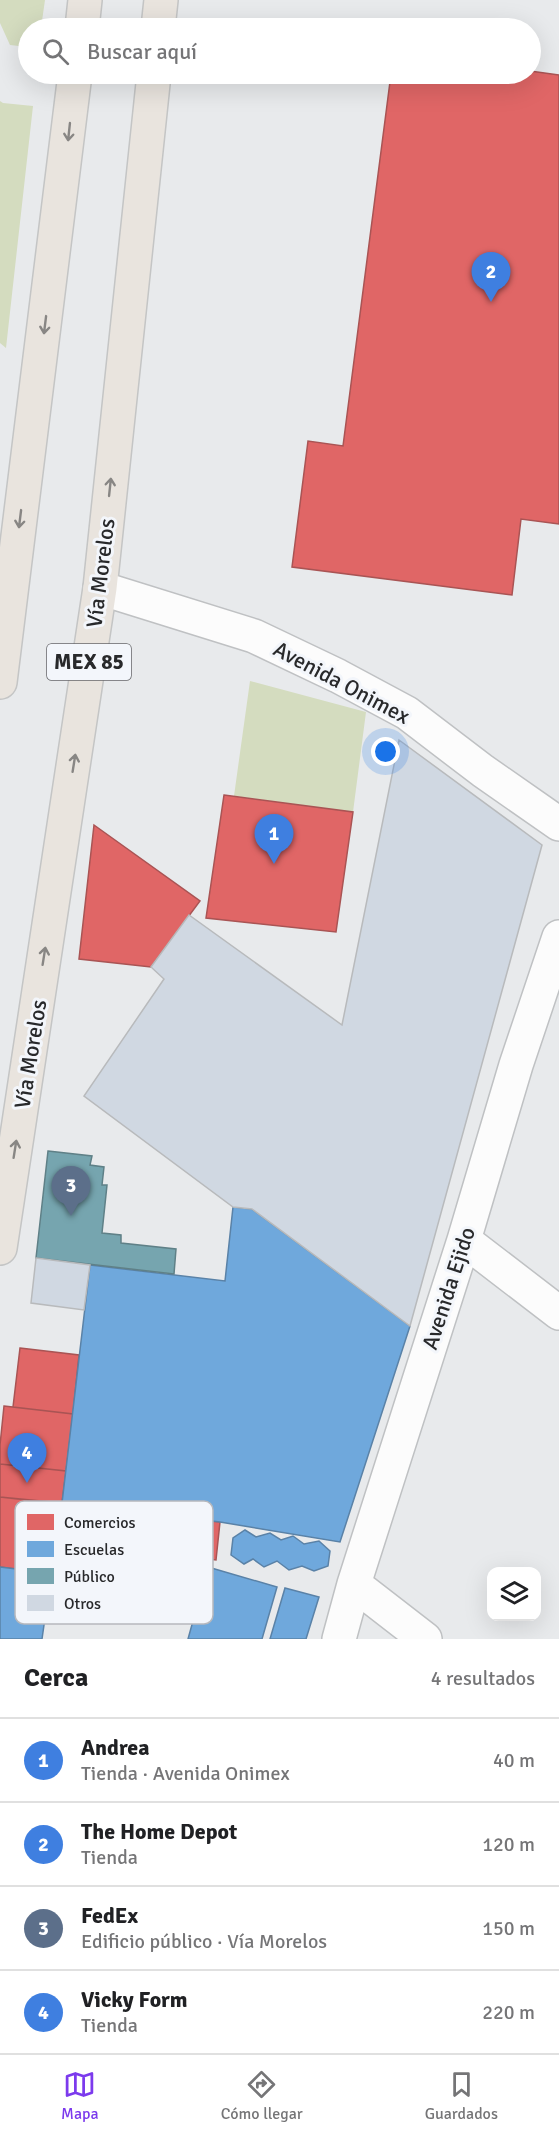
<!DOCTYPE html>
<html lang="es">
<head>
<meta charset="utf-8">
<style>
	body { margin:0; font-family:Signika,sans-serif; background:#f2f2f2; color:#202124 }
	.controls { position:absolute; right:18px; bottom:18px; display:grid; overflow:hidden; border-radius:12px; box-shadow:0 6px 24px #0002 }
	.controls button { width:54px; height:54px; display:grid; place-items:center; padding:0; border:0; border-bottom:2px solid #e0e0e0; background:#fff; color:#202124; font:30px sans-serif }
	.you { position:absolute; left:386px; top:752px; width:21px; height:21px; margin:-15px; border:4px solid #fff; border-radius:50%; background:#1a73e8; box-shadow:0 0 0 9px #1a73e833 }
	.badge { display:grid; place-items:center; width:39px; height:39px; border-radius:50%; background:#7c3aed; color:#fff; font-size:20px; font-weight:700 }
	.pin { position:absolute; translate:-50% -50px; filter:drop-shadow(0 2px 3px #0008) }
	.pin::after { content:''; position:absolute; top:32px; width:21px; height:18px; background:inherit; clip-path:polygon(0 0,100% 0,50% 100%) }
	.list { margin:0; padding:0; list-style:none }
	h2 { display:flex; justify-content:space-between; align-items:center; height:78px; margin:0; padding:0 24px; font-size:26px }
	h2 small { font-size:20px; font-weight:400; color:#757577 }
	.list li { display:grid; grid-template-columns:39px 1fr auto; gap:18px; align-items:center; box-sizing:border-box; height:84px; padding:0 24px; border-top:2px solid #e0e0e0 }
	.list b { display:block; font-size:22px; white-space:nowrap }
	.list p { margin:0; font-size:20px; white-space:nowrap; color:#757577 }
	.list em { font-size:20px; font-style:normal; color:#757577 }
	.icon { flex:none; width:33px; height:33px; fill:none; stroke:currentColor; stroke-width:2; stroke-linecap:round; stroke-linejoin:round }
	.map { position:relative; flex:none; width:559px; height:1639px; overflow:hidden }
	.search { position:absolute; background:#fff; box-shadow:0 6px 24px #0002; left:18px; right:18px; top:18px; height:66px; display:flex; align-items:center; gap:15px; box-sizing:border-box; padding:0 21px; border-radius:33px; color:#757577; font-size:22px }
	.sheet { height:414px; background:#fff }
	nav { display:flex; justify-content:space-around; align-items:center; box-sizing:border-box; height:84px; border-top:2px solid #e0e0e0; background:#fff; font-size:16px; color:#757577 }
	nav a { display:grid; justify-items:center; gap:3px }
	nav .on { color:#7c3aed }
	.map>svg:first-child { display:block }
</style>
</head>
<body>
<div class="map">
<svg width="559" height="1639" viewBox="0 0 559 1639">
	<rect width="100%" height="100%" fill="#e8eaec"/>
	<path fill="#d4dcbf" d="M 0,0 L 45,0 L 41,28 L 28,28 L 28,47 L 10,45 L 0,23 Z
		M 0,101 L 3,103 L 33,106 L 6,348 L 0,343 Z
		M 250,681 L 366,712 L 353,812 L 234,796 Z"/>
	<path fill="#e06666" stroke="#a95454" stroke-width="1.5" d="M 530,71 L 559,75 L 559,524 L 521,519 L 512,595 L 292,567 L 308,441 L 343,446 L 391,74 L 530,74 Z
		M 224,795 L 353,812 L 336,932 L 206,918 Z
		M 94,825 L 200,901 L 151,967 L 79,959 Z
		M 20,1348 L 79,1355 L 73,1414 L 13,1407 Z
		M 4,1406 L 73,1414 L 66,1471 L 0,1464 L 0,1445 Z
		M 0,1464 L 66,1471 L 62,1503 L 0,1497 Z
		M 0,1497 L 220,1522 L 216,1560 L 155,1553 L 151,1586 L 0,1567 Z"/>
	<path fill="#6fa8dc" stroke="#5a82a7" stroke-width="1.5" d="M 233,1207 L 252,1209 L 410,1326 L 340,1542 L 220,1522 L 62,1503 L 90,1265 L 225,1281 Z
		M 245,1530 L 256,1537 L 270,1533 L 281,1540 L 293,1536 L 304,1544 L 319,1541 L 330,1551 L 328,1566 L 314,1571 L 302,1566 L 289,1570 L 277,1561 L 264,1567 L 253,1559 L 244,1564 L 231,1555 L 233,1538 Z
		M 0,1567 L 130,1583 L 126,1613 L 47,1604 L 42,1639 L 0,1639 Z
		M 208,1567 L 277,1587 L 262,1639 L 188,1639 Z
		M 285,1588 L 319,1597 L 306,1639 L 270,1639 Z"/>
	<path fill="#76a5af" stroke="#5f8087" stroke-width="1.5" d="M 48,1151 L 92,1156 L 90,1165 L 104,1167 L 102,1185 L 107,1185 L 102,1233 L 121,1235 L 121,1243 L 176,1249 L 174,1274 L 36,1258 Z"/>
	<path fill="#d0d8e2" stroke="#b8babc" stroke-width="1.5" d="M 399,740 L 542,845 L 410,1326 L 252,1209 L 233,1207 L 84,1096 L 164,979 L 151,967 L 189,915 L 342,1025 Z
		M 36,1258 L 90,1265 L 84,1310 L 31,1303 Z"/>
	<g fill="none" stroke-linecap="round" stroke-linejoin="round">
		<g stroke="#bfc1c3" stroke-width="36">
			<path id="minor" d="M 100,588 L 254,636 L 338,676 L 407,713 L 483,771 L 559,824
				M 464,1240 L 559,1313
				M 354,1584 L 425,1639
				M 339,1639 L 354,1584 L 464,1240 L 516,1065 L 559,937"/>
		</g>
		<g stroke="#c4c5c5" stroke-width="36">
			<path id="major" d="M 82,28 L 85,0
				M 158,28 L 161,0
				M 0,682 L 75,74
				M 0,1248 L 100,588 L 154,74"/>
		</g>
		<use href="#minor" stroke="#fcfcfc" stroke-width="33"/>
		<use href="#major" stroke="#e9e4de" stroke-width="33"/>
	</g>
	<defs><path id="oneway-shaft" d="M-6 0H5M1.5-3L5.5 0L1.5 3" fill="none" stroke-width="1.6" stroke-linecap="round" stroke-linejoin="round" transform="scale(1.5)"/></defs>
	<g stroke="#888684">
		<use href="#oneway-shaft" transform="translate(69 132) rotate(96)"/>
		<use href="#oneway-shaft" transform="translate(45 325) rotate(97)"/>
		<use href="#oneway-shaft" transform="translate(110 487) rotate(-84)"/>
		<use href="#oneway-shaft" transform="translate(20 519) rotate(97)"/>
		<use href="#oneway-shaft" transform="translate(74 763) rotate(-81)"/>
		<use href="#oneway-shaft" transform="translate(44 956) rotate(-81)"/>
		<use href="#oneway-shaft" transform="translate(15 1149) rotate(-81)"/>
	</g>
	<g text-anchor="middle" stroke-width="6" stroke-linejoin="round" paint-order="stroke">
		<rect fill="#f3f6fb" stroke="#656669" stroke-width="1.5" x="47" y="644" width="84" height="36" rx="4.5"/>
		<g font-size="21" font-weight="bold" fill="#28292b">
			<text x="89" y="669">MEX 85</text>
		</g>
		<g font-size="22" fill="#28292b" stroke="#f3f6fb">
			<text transform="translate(100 573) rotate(-83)" y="8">Vía Morelos</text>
			<text transform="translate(342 682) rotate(28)" y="8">Avenida Onimex</text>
			<text transform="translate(30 1054) rotate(-81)" y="8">Vía Morelos</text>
			<text transform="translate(448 1288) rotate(-72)" y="8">Avenida Ejido</text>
		</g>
	</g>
	<rect x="15" y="1501" width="198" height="123" rx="9" fill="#f3f6fb" stroke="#b6b8bd" stroke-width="1.5"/>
	<rect x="27" y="1514" width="27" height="16" fill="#e06666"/>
	<rect x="27" y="1541" width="27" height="16" fill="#6fa8dc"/>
	<rect x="27" y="1568" width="27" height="16" fill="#76a5af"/>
	<rect x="27" y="1595" width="27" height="16" fill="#d0d8e2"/>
	<g font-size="16" fill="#28292b">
		<text x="64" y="1528">Comercios</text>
		<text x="64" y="1555">Escuelas</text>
		<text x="64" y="1582">Público</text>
		<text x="64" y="1609">Otros</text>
	</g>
</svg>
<div class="controls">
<button><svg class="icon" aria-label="layers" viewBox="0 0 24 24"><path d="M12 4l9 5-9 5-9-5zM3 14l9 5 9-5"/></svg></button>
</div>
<div class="you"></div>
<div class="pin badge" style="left:274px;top:864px;background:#3f7fe0">1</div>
<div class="pin badge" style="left:491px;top:302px;background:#3f7fe0">2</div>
<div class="pin badge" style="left:71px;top:1216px;background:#5c6f8a">3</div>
<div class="pin badge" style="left:27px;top:1483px;background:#3f7fe0">4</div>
<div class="search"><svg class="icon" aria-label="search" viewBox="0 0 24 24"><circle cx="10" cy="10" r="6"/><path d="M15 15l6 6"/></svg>Buscar aquí</div>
</div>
<section class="sheet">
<h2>Cerca<small>4 resultados</small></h2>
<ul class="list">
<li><span class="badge" style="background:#3f7fe0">1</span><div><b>Andrea</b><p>Tienda · Avenida Onimex</p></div><em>40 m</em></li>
<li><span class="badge" style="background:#3f7fe0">2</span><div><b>The Home Depot</b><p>Tienda</p></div><em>120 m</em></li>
<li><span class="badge" style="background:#5c6f8a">3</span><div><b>FedEx</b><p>Edificio público · Vía Morelos</p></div><em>150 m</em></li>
<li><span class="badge" style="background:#3f7fe0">4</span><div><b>Vicky Form</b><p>Tienda</p></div><em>220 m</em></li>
</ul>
</section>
<nav>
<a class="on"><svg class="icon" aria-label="map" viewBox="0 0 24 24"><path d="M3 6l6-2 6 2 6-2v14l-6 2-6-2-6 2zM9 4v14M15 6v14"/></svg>Mapa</a>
<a><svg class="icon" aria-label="directions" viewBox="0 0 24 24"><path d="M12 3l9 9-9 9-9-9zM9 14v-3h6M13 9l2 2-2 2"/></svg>Cómo llegar</a>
<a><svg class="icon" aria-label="saved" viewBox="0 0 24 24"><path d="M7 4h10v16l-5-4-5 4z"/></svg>Guardados</a>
</nav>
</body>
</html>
